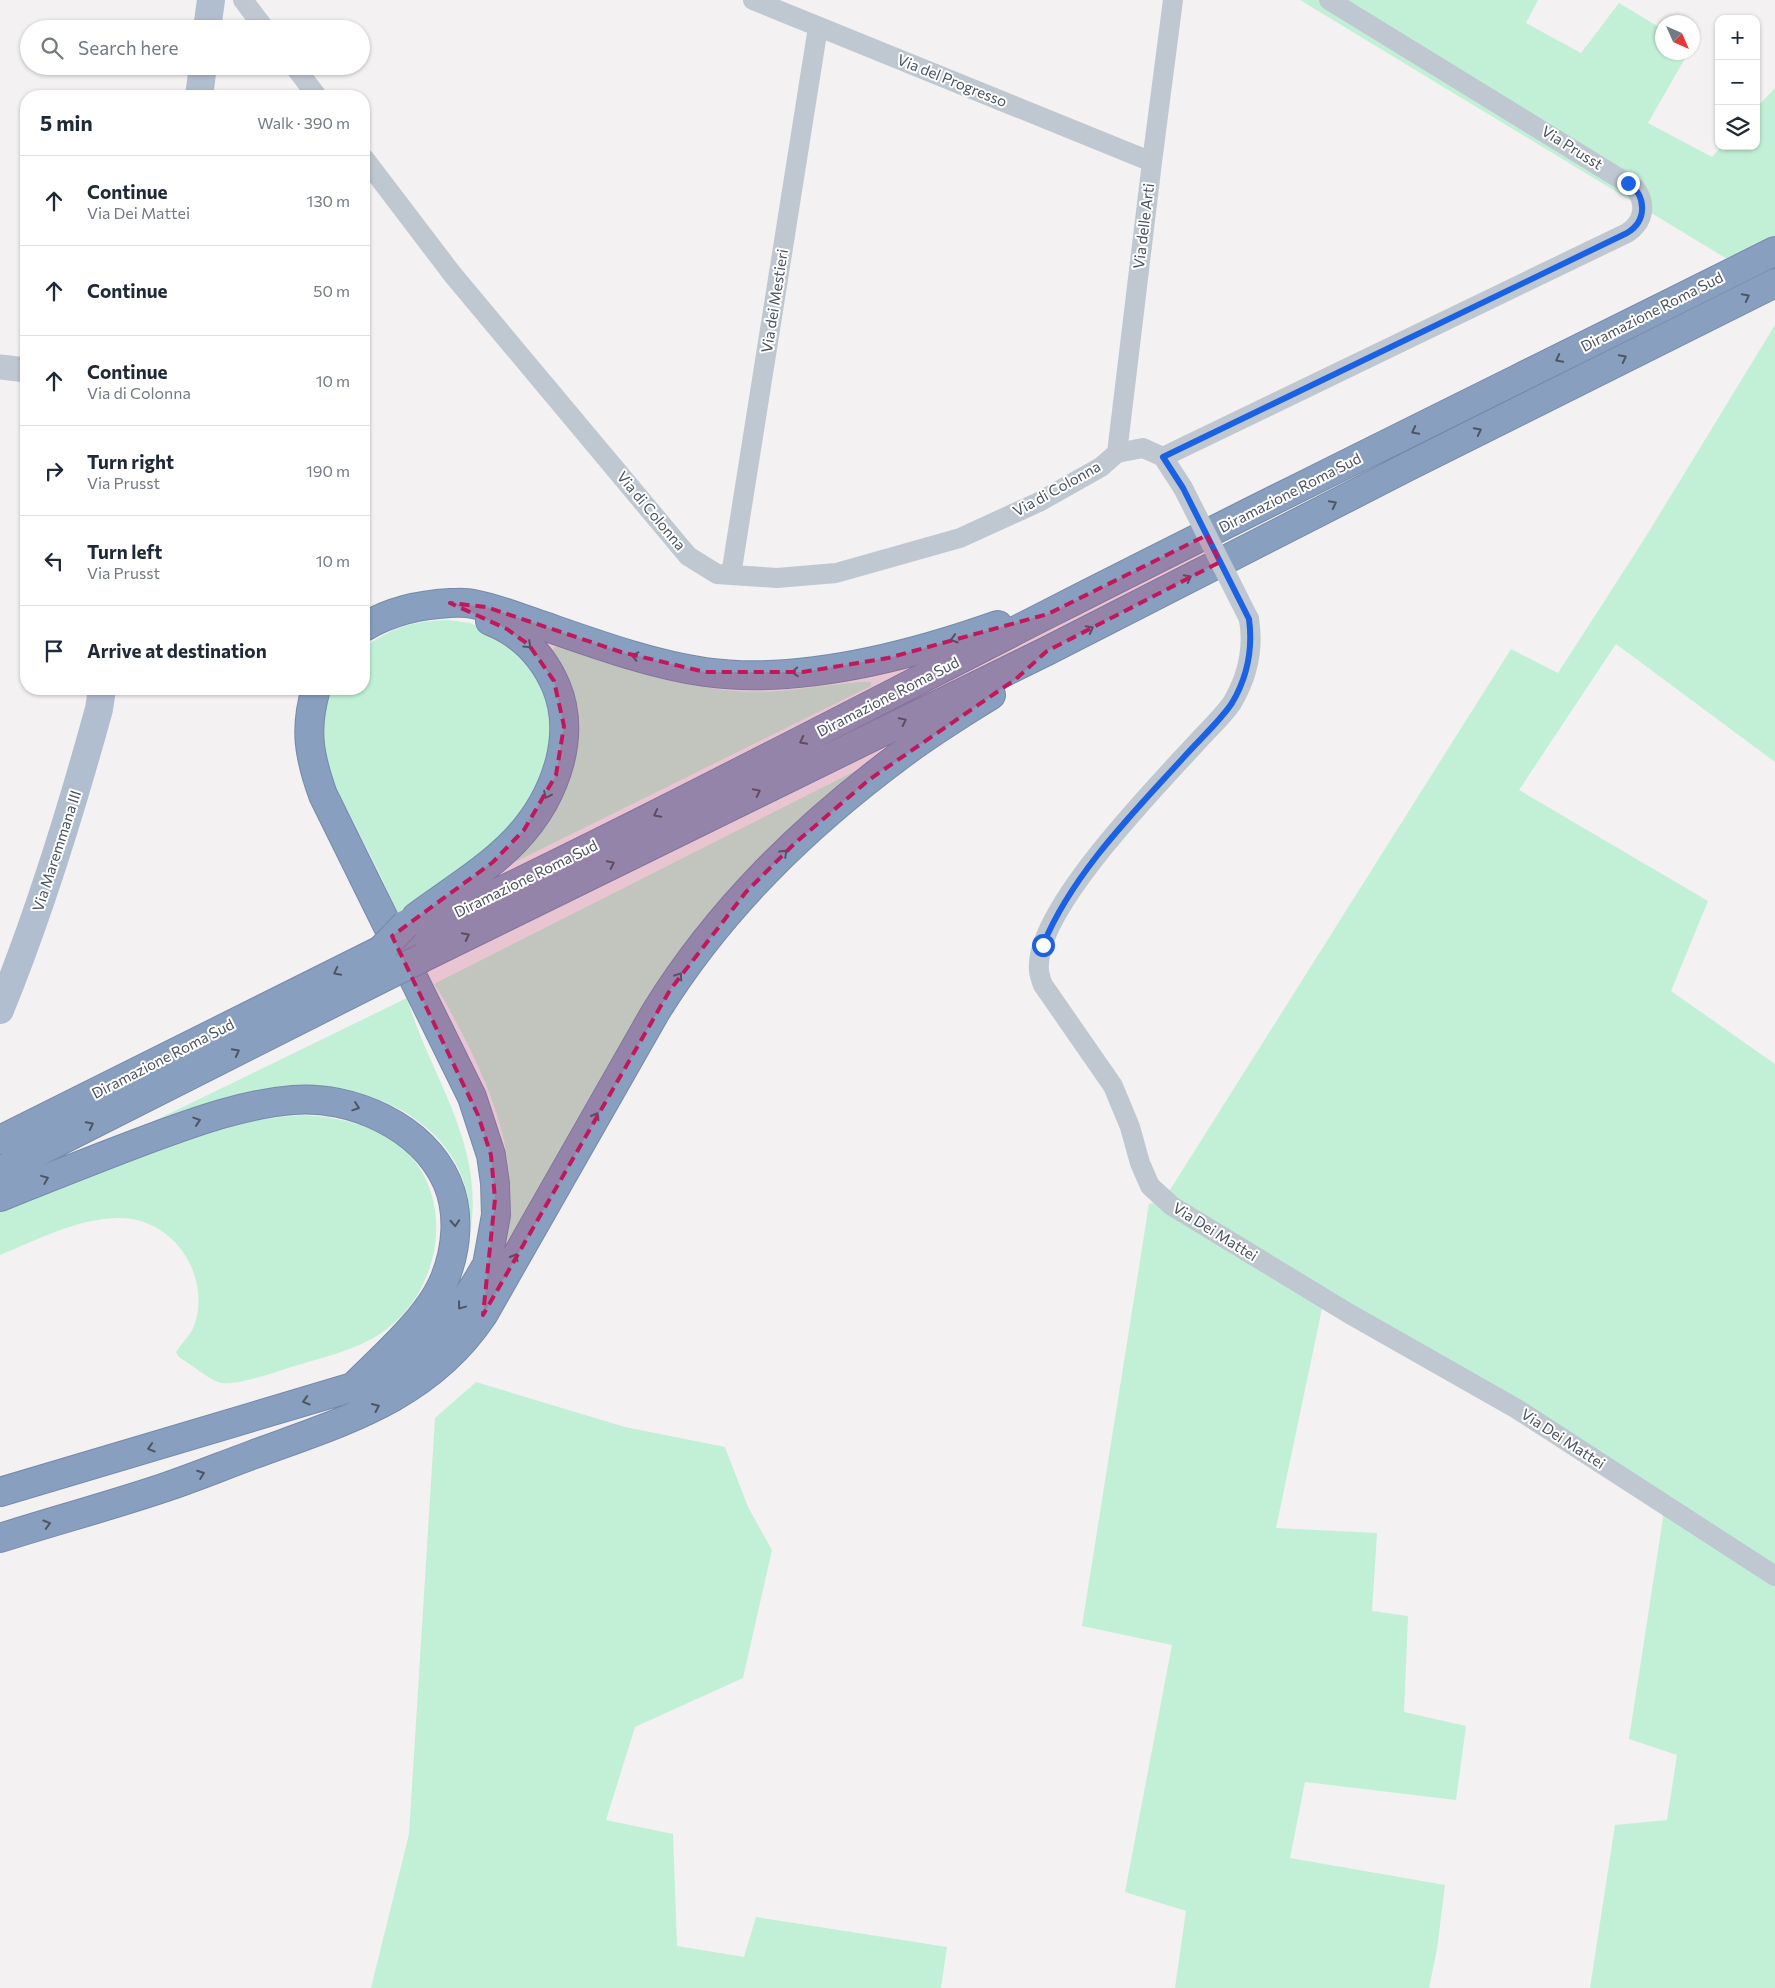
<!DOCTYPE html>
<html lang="en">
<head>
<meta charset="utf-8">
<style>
	body { margin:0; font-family:Commissioner,sans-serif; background:#f2f2f3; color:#1f2937 }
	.controls { position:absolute; right:15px; top:15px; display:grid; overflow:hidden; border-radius:10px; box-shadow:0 1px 4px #0004 }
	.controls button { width:45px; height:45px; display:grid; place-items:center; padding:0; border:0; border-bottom:1px solid #e0e1e3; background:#fff; color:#1f2937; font:25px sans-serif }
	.compass { position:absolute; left:1655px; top:15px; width:45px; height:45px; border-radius:50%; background:#fff; box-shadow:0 1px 4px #0004; rotate:135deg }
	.stop { position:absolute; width:15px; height:15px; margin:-11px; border:4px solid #1b61e4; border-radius:50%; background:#fff }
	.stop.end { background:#1b61e4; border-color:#fff; box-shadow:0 1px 5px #0008 }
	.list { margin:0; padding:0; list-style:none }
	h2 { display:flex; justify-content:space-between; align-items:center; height:65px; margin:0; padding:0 20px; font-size:21px }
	h2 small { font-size:16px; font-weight:400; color:#747a83 }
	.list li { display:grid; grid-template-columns:32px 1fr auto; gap:15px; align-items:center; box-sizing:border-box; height:90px; padding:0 20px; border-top:1px solid #e0e1e3 }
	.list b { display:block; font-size:19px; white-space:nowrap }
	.list p { margin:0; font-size:16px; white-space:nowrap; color:#747a83 }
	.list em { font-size:16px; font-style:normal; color:#747a83 }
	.icon { flex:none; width:28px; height:28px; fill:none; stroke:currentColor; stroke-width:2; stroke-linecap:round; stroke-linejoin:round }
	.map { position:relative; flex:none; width:1775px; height:1988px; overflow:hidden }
	.search { position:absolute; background:#fff; box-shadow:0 1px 4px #0004; left:20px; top:20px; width:350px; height:55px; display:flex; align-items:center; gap:12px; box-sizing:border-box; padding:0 18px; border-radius:28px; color:#747a83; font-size:19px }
	.panel { position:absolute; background:#fff; box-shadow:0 1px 4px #0004; left:20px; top:90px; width:350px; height:605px; border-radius:20px }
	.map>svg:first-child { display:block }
</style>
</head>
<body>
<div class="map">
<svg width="1775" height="1988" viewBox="0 0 1775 1988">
	<rect width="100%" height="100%" fill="#f3f1f1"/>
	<path fill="#c1f0d7" d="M 1300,0 L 1538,0 L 1526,23 L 1581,53 L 1619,3 L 1662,29 L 1662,52 L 1688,53 L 1648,123 L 1712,157 L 1722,146 L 1756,146 L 1756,108 L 1775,88 L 1775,288 Z
		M 1775,325 L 1775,762 L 1616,644 L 1519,790 L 1708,901 L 1671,991 L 1775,1064 L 1775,1988 L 1590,1988 L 1615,1825 L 1667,1820 L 1677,1755 L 1629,1739 L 1665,1505 L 1324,1299 L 1276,1528 L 1377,1533 L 1372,1611 L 1408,1616 L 1404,1712 L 1466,1726 L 1456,1800 L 1305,1782 L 1290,1858 L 1445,1885 L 1437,1949 L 1429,1988 L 1175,1988 L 1186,1911 L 1125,1892 L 1172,1645 L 1082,1626 L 1149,1204 L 1163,1201 L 1511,649 L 1558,673 L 1645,538 Z
		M 448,620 L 470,623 L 493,633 L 531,663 L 552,707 L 551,768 L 503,845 L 398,916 C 385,882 368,851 352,819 C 342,800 330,781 325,760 C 320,738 323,709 333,689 L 364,689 L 364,648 C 392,627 413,621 448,620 Z
		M 556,646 C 628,669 703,697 780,691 C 793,690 865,680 871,682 L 871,686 L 511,864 L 541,831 L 556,807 L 567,780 L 550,653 Z
		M 867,765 L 788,840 L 506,1249 C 520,1173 501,1112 468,1045 C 457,1024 447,1003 434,984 Z
		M 407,998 C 430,1076 483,1141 471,1227 C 469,1214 469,1199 465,1186 C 450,1133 397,1099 346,1091 L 119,1138 Z
		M 302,1115 C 336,1117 373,1124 400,1146 C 454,1191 444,1279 394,1323 C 368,1347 331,1355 298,1365 C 281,1370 233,1388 218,1382 C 204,1376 192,1365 179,1357 L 176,1352 C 184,1340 193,1333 196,1320 C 209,1270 170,1216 117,1218 C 76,1219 37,1240 0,1255 L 0,1207 L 212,1129 L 261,1119 Z
		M 476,1382 L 625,1427 L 725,1447 L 748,1507 L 772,1550 L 743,1678 L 635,1727 L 606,1820 L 673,1834 L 677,1946 L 744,1957 L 756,1917 L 947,1947 L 941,1988 L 371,1988 L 409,1834 L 435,1418 Z"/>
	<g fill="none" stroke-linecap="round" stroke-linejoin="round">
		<g stroke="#758aab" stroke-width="30">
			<path id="motorway" d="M 364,627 C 391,611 418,605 450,603 C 458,603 465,602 473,604 C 496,608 519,618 541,625 C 593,643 650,664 705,672 C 798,685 910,656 998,625
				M 316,689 C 304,729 309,756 323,795 L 472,1097 L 491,1155 L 495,1183 L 496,1215 L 487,1265 L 484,1305
				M 416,917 C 477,872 539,841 560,761 C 566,737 566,710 556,686 C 543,656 521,633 490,621
				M 411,934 C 626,833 836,722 1048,614 C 1289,491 1533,372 1775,251
				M 422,958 L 1047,651 L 1407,467 L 1775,283
				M 0,1140 L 381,950
				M 0,1171 L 392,973
				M 0,1197 C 50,1177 100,1157 151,1138 C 197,1121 244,1104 293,1100 C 351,1095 422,1126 447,1182 C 460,1212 457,1248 445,1278 C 430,1317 383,1357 353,1387
				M 0,1492 L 353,1387 C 417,1360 451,1328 485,1268
				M 0,1538 C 54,1521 109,1506 163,1488 C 193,1478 222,1466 252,1455 C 341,1422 427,1399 483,1315 L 655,1013 C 719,909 805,826 902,754 C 931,732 961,714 991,695"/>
		</g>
		<path stroke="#bfc7d0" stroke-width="20" d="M 243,0 L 265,29
			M 753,0 L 1152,162
			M 294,66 L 317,96
			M 364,158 L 453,275 L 688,556 L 717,574 L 777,578 L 836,573 L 960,538 L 1039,502 L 1101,467 L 1117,453 L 1143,448 L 1163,457 L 1183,488
			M 1117,453 L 1152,162 L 1173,0
			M 1163,457 L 1627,233 C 1644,222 1647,204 1635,188 L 1329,0
			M 731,575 L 818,27
			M 1249,619 C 1254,649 1248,676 1232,703 C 1223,716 1210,728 1199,740 C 1157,786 1042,903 1039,963 C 1038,971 1040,978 1043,985 L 1113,1086 L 1130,1127 L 1140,1163 L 1150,1186 L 1172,1206 L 1348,1313 L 1517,1409 L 1775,1576"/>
		<path stroke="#bfc7d0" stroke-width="25" d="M 0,367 L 26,370"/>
		<path stroke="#b1becf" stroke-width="28" d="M 207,29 L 211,0
			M 199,96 L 203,66
			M 0,1010 C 40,912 71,811 99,709 L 102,689"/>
		<use href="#motorway" stroke="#899fbf" stroke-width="28"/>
		<g stroke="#758aab" stroke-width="30" stroke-linecap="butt">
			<path id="motorway-bridge" d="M 381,950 L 406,924
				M 392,973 L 422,958"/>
		</g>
		<path stroke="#bfc7d0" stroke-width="20" d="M 1183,488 L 1249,619"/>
		<use href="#motorway-bridge" stroke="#899fbf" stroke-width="28"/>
	</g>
	<defs><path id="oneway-chevron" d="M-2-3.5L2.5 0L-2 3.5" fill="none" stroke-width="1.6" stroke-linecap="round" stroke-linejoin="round" transform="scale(1.25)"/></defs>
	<g stroke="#4c5664">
		<use href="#oneway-chevron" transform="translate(1746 297) rotate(-27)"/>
		<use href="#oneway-chevron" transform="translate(1623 358) rotate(-27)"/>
		<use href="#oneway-chevron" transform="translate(1559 359) rotate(153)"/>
		<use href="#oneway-chevron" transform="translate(1415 431) rotate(153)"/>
		<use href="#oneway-chevron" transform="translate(1478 431) rotate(-27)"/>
		<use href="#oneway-chevron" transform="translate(1333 504) rotate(-27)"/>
		<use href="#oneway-chevron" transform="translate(1188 578) rotate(-27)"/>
		<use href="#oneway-chevron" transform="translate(1090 629) rotate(-27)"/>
		<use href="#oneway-chevron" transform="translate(954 639) rotate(163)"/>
		<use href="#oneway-chevron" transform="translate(528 645) rotate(44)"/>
		<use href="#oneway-chevron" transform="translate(635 656) rotate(-167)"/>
		<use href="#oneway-chevron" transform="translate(795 672) rotate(176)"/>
		<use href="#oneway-chevron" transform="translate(903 721) rotate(-26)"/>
		<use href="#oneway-chevron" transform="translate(803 741) rotate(153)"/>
		<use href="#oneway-chevron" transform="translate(757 792) rotate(-26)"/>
		<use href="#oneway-chevron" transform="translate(547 795) rotate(116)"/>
		<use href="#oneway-chevron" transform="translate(657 814) rotate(153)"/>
		<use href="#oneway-chevron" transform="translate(784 853) rotate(-44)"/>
		<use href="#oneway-chevron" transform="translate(611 864) rotate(-26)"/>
		<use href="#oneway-chevron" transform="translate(466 936) rotate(-27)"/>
		<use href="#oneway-chevron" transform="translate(337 972) rotate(153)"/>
		<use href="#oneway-chevron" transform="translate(679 976) rotate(-56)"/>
		<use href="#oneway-chevron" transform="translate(236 1052) rotate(-27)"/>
		<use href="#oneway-chevron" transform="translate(356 1107) rotate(19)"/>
		<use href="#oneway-chevron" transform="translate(596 1116) rotate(-60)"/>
		<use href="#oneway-chevron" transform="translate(197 1121) rotate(-18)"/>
		<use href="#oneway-chevron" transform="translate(90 1125) rotate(-27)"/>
		<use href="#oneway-chevron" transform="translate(45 1179) rotate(-22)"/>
		<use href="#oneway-chevron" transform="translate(455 1223) rotate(87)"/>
		<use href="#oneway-chevron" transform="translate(515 1257) rotate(-60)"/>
		<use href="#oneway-chevron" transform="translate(461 1306) rotate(127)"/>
		<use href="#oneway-chevron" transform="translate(306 1401) rotate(163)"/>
		<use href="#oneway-chevron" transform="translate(376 1407) rotate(-25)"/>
		<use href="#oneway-chevron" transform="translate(151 1448) rotate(163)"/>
		<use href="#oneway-chevron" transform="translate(201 1474) rotate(-20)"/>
		<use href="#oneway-chevron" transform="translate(47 1524) rotate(-16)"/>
	</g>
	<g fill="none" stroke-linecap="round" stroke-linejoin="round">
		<path stroke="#1b61e4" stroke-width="6" d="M 1043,945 C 1072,874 1133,813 1184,757 C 1198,741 1221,720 1232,703 C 1248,676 1253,649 1249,619 L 1183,488 L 1163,457 L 1627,233 C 1647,221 1647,196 1628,183"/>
	</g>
	<path fill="#c2185b" fill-opacity="0.2" stroke="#c2185b" stroke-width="4" stroke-dasharray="10 6" stroke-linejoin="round" d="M 1207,535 L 1220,562 L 1047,651 L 1016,679 L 870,779 L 794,844 L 746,892 L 670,990 L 483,1315 L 495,1199 L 491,1155 L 478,1115 L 392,936 L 493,862 L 524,830 L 556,775 L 564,726 L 554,681 L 529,645 L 507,629 L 450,603 L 486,607 L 621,652 L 705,672 L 803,672 L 888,658 L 1048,614 Z"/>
	<g text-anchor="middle" stroke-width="4" stroke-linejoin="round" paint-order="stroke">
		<g font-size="15" fill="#49525f" stroke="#fff">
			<text transform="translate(952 81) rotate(22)" y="5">Via del Progresso</text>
			<text transform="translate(1572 148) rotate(32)" y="5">Via Prusst</text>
			<text transform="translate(1144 226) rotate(-83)" y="5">Via delle Arti</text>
			<text transform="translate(775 301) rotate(-81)" y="5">Via dei Mestieri</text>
			<text transform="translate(1652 312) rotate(-27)" y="5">Diramazione Roma Sud</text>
			<text transform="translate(1057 489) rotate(-29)" y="5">Via di Colonna</text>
			<text transform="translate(1290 493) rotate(-27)" y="5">Diramazione Roma Sud</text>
			<text transform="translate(651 511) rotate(50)" y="5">Via di Colonna</text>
			<text transform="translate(888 697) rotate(-27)" y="5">Diramazione Roma Sud</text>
			<text transform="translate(57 851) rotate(-72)" y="5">Via Maremmana III</text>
			<text transform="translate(526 879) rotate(-26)" y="5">Diramazione Roma Sud</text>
			<text transform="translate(163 1059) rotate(-27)" y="5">Diramazione Roma Sud</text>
			<text transform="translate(1215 1232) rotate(32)" y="5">Via Dei Mattei</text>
			<text transform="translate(1563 1439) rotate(33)" y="5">Via Dei Mattei</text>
		</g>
	</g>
</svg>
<div class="controls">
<button>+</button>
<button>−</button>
<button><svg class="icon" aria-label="layers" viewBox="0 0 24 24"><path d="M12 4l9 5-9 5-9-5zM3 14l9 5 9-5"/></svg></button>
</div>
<svg class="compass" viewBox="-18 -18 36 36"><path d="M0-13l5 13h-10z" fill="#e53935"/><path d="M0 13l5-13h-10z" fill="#747a83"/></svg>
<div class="stop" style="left:1043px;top:945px"></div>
<div class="stop end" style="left:1628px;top:183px"></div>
<div class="search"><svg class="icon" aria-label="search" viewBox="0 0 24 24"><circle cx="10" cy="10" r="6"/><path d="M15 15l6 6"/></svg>Search here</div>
<section class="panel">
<h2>5 min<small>Walk · 390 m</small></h2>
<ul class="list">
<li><svg class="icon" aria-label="ahead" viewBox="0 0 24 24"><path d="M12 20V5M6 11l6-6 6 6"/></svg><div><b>Continue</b><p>Via Dei Mattei</p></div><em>130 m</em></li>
<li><svg class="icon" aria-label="ahead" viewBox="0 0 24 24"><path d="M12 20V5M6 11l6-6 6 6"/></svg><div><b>Continue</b></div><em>50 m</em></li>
<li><svg class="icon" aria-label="ahead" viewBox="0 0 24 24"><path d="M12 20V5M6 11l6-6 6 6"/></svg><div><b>Continue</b><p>Via di Colonna</p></div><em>10 m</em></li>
<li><svg class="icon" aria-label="right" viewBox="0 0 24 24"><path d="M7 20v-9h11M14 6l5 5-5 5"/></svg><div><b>Turn right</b><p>Via Prusst</p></div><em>190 m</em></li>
<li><svg class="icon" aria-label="left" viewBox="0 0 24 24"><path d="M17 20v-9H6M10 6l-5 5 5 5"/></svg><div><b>Turn left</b><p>Via Prusst</p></div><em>10 m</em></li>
<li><svg class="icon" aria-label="arrive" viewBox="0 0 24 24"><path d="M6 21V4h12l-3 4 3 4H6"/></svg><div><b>Arrive at destination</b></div></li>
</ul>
</section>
</div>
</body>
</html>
